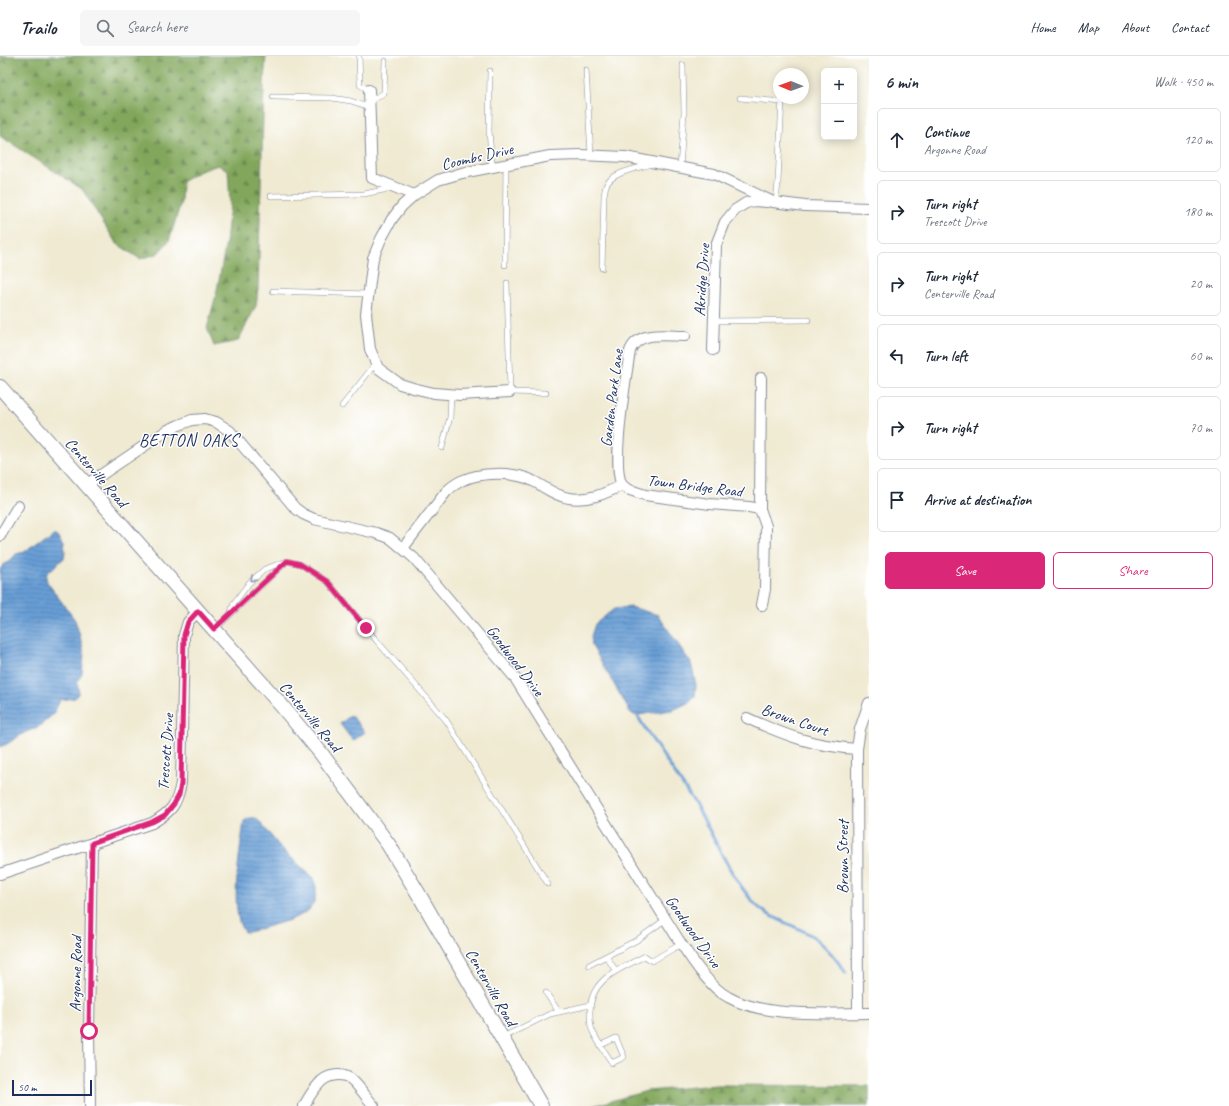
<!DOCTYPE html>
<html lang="en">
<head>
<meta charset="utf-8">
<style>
	body { margin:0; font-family:Caveat,sans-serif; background:#f6f6f7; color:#1f2937 }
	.controls { position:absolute; right:12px; top:12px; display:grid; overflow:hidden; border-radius:6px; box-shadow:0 2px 10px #0003 }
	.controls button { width:36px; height:36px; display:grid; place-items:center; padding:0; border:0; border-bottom:1px solid #e0e1e3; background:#fff; color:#1f2937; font:20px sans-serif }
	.compass { position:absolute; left:773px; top:12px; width:36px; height:36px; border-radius:50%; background:#fff; box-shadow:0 2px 10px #0003; rotate:271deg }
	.scale { position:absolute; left:12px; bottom:10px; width:80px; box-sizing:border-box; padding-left:4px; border:2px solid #1b2f5e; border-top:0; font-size:11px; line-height:14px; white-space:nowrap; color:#1b2f5e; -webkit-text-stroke:3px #fff; paint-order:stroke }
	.stop { position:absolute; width:12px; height:12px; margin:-9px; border:3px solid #db2777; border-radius:50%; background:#fff }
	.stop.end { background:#db2777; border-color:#fff; box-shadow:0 1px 4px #0008 }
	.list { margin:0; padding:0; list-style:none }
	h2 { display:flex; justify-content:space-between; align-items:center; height:52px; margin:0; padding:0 16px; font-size:17px }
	h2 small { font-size:13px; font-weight:400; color:#747a83 }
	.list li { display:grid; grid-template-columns:26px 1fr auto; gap:12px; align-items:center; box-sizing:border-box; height:64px; margin:0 8px 8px; padding:0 8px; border:1px solid #e0e1e3; border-radius:6px }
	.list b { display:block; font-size:15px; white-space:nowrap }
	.list p { margin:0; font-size:13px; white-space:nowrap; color:#747a83 }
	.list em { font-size:13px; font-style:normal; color:#747a83 }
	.actions { display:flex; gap:8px; padding:12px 16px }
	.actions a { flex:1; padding:9px 0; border:1px solid #db2777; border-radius:6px; text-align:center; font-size:14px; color:#db2777 }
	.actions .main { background:#db2777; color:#fff }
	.icon { flex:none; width:22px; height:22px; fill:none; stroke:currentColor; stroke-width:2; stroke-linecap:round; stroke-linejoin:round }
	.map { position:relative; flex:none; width:869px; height:1050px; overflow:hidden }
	header { display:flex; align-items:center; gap:24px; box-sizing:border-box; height:56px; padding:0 20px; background:#fff; border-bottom:1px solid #e0e1e3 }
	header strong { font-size:19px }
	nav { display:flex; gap:22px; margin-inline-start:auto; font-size:14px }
	.search { width:280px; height:36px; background:#f6f6f7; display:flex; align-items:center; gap:10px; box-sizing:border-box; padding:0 14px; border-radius:6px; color:#747a83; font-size:15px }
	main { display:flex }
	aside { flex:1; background:#fff }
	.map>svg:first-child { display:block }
</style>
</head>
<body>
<header>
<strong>Trailo</strong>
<div class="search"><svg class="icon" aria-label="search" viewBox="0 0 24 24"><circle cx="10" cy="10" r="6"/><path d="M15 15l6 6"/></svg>Search here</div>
<nav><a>Home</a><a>Map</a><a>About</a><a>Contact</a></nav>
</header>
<main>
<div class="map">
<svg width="869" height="1050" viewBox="0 0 869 1050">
	<defs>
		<pattern id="forest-firs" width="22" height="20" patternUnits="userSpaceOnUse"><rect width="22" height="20" fill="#82a75c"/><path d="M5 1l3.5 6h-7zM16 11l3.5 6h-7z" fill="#6a884f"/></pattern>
		<pattern id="water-rules" width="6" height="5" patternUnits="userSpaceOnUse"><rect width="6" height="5" fill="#689ed5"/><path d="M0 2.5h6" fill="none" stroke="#5581b0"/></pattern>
	</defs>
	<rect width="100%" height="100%" fill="#fff"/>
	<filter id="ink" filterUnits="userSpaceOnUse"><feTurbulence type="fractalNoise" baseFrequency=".025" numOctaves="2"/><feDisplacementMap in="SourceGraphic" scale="8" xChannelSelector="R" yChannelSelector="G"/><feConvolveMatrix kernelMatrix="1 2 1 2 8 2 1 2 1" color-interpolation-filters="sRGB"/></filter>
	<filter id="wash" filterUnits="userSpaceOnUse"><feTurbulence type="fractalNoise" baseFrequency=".012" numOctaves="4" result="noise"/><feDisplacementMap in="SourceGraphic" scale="16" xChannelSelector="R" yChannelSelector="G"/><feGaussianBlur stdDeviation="0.9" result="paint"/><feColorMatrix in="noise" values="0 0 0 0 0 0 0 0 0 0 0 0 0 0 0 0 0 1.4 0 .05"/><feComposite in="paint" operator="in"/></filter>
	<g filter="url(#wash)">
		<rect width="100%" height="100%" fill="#f0ead2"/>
		<path fill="url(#forest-firs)" stroke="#4e6b5d" d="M 0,0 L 266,0 L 264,26 L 258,233 L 256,250 L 238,285 L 214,290 L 207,272 L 216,239 L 226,187 L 230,149 L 228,114 L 218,109 L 198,116 L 182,126 L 181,146 L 169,185 L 157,198 L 140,203 L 116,187 L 82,133 L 0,80 Z
			M 717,1029 L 869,1030 L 869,1050 L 592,1050 L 647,1035 Z"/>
		<path fill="url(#water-rules)" stroke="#42669a" d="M 54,473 L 58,475 L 64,485 L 65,495 L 64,502 L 47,517 L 46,521 L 47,526 L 75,564 L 80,580 L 84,598 L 82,618 L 77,626 L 79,636 L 75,642 L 60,644 L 54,657 L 40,670 L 24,677 L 7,688 L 0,691 L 0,514 L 3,509 L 9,506 L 16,498 L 24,496 Z
			M 631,551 L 658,559 L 691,607 L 696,629 L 695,640 L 690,646 L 673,654 L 637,659 L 634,659 L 630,656 L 592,590 L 591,580 L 595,568 L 614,553 Z
			M 351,659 L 365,676 L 353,685 L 340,668 Z
			M 250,762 L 256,762 L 259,765 L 281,792 L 313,822 L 316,831 L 316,837 L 314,846 L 310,853 L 305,857 L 290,864 L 249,876 L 244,876 C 228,855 241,791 244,765 Z"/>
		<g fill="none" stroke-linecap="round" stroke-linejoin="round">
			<path stroke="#689ed5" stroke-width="3" d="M 637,659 C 654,688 674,715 692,743 C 713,777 727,816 754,847 C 769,863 791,867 809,878 C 823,886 837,904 846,917"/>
		</g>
	</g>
	<g filter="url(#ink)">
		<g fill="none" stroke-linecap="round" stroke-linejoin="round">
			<g stroke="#868c98" stroke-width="6">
				<path id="lane" d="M 359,0 L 360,29 L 369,34
					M 586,14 L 591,99
					M 490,15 L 489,75 L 492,111
					M 273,41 L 332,42 L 351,45 L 369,51
					M 740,42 L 782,46
					M 370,45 L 384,37 L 385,5
					M 680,111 L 684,57 L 683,9
					M 271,140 L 364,138 L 393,132
					M 776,147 L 778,126 L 782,42
					M 505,209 L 506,108
					M 602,212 L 604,139 C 605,136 605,132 606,130 C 611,116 639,112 652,108
					M 507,227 L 510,336 L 546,337
					M 273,235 L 368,238
					M 713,265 L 808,264
					M 342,350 L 376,307
					M 442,392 L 450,361 L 451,338
					M 230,559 L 234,547 L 249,527 L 265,513 L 287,505 L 300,508 L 328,526 L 376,584 L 446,664 L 548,828
					M 215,573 L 285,507
					M 606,900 L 616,915
					M 589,909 L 637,884 L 666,863
					M 546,937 L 559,956
					M 503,981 L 550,958 L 590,949
					M 601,989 L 616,982 L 624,1001 L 612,1007 C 606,997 598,987 593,976 C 590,971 590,964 590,958 C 589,923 618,914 645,900 L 652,905 L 681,888"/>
			</g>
			<g stroke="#868c98" stroke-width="12">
				<path id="street" d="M 369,34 L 372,122 L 414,139
					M 713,294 L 716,189 L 725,166 L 735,154 L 746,147 L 755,145 L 767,146
					M 761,322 L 760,453 L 766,470 L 765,533 L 762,549
					M 510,336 L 460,339 L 434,337 L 413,332 L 400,328 L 378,312 L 370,293 L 366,258 L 373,202 L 381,183 L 392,163 L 402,150 L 414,139 L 438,124 L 462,117 L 550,100 L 580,99 L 625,101 L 714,118 L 773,146 L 805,150 L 869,152
					M 86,429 L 168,374 L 179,369 L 192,364 L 205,363 L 216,366 L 230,375 L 295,452 L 303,458 L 314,463 L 376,477 L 390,482 L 414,502 L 515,622 L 678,883 C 690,901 709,931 728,941 C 765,962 827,957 869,957
					M 622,429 C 611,410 626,320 630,295 C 638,274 667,280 685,280
					M 0,480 L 18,450
					M 403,492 L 446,436 C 450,432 455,428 461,425 C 479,416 515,415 533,425 C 545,431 555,440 569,442 C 588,445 605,438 622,429 L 627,433 L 645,439 L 710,448 L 749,451 L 760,453
					M 747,662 C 786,680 814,690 857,693
					M 0,818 L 152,767 C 171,756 177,749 181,727 L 184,579 L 188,566 L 198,555
					M 858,957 L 857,693 L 860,673 L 869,647
					M 90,1050 L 89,975 L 92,787
					M 304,1050 C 308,1043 312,1035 318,1029 C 326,1018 344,1015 354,1026 C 361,1033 367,1042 374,1050"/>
			</g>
			<g stroke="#868c98" stroke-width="16">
				<path id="secondary" d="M 0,331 L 281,649 L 320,696 L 388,788 L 418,837 L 541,1050"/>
			</g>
			<use href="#lane" stroke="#fff" stroke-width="5"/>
			<use href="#street" stroke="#fff" stroke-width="10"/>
			<use href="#secondary" stroke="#fff" stroke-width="14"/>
		</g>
		<defs><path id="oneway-chevron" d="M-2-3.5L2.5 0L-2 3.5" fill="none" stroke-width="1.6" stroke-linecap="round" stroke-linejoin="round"/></defs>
		<use stroke="#8d97ae" href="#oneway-chevron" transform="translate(253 523) rotate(137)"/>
	</g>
	<g fill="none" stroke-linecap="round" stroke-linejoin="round" filter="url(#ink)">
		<path stroke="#db2777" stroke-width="5" d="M 89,975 L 92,787 L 152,766 L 165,759 L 174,748 L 179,739 L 181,728 L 184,579 L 188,566 L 198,555 L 214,573 L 287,505 L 300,508 L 328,526 L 366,572"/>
	</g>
	<g text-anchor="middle" stroke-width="3" stroke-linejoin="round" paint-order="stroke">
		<g font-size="16" fill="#1b2f5e" stroke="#fff">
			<text transform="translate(477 100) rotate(-13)" y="6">Coombs Drive</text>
			<text transform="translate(701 224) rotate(-86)" y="6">Akridge Drive</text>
			<text transform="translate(611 342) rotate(-83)" y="6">Garden Park Lane</text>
			<text transform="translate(97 416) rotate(49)" y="6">Centerville Road</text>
			<text transform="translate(695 429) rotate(7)" y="6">Town Bridge Road</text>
			<text transform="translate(516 604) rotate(53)" y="6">Goodwood Drive</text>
			<text transform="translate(311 660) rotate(50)" y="6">Centerville Road</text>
			<text transform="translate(795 663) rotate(19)" y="6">Brown Court</text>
			<text transform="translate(165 696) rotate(-86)" y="6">Trescott Drive</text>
			<text transform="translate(842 801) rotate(-90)" y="6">Brown Street</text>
			<text transform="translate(694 875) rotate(55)" y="6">Goodwood Drive</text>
			<text transform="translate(75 918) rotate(-89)" y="6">Argonne Road</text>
			<text transform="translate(492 931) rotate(60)" y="6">Centerville Road</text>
		</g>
		<g font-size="17" letter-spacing="1" fill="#1b2f5e" stroke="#fff">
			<text x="189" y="390">BETTON OAKS</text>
		</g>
	</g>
</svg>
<div class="controls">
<button>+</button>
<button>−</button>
</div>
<svg class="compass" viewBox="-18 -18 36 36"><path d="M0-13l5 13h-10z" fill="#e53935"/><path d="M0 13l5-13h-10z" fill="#747a83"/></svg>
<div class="scale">50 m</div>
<div class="stop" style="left:89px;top:975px"></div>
<div class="stop end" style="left:366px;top:572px"></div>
</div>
<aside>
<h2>6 min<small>Walk · 450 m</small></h2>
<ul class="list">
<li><svg class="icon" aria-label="ahead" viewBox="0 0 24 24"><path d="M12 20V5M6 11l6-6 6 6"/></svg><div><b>Continue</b><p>Argonne Road</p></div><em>120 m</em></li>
<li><svg class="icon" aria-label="right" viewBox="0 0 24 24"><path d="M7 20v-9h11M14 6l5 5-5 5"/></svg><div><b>Turn right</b><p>Trescott Drive</p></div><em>180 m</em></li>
<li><svg class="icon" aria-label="right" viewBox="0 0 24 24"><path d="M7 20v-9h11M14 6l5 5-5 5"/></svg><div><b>Turn right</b><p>Centerville Road</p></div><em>20 m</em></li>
<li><svg class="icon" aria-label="left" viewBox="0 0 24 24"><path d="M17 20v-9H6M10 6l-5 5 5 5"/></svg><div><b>Turn left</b></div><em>60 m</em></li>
<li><svg class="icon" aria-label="right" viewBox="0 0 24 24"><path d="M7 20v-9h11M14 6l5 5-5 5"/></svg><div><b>Turn right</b></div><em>70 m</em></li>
<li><svg class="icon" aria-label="arrive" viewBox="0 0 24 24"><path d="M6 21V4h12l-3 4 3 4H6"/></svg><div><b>Arrive at destination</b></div></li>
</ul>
<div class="actions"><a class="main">Save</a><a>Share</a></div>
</aside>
</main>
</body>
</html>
